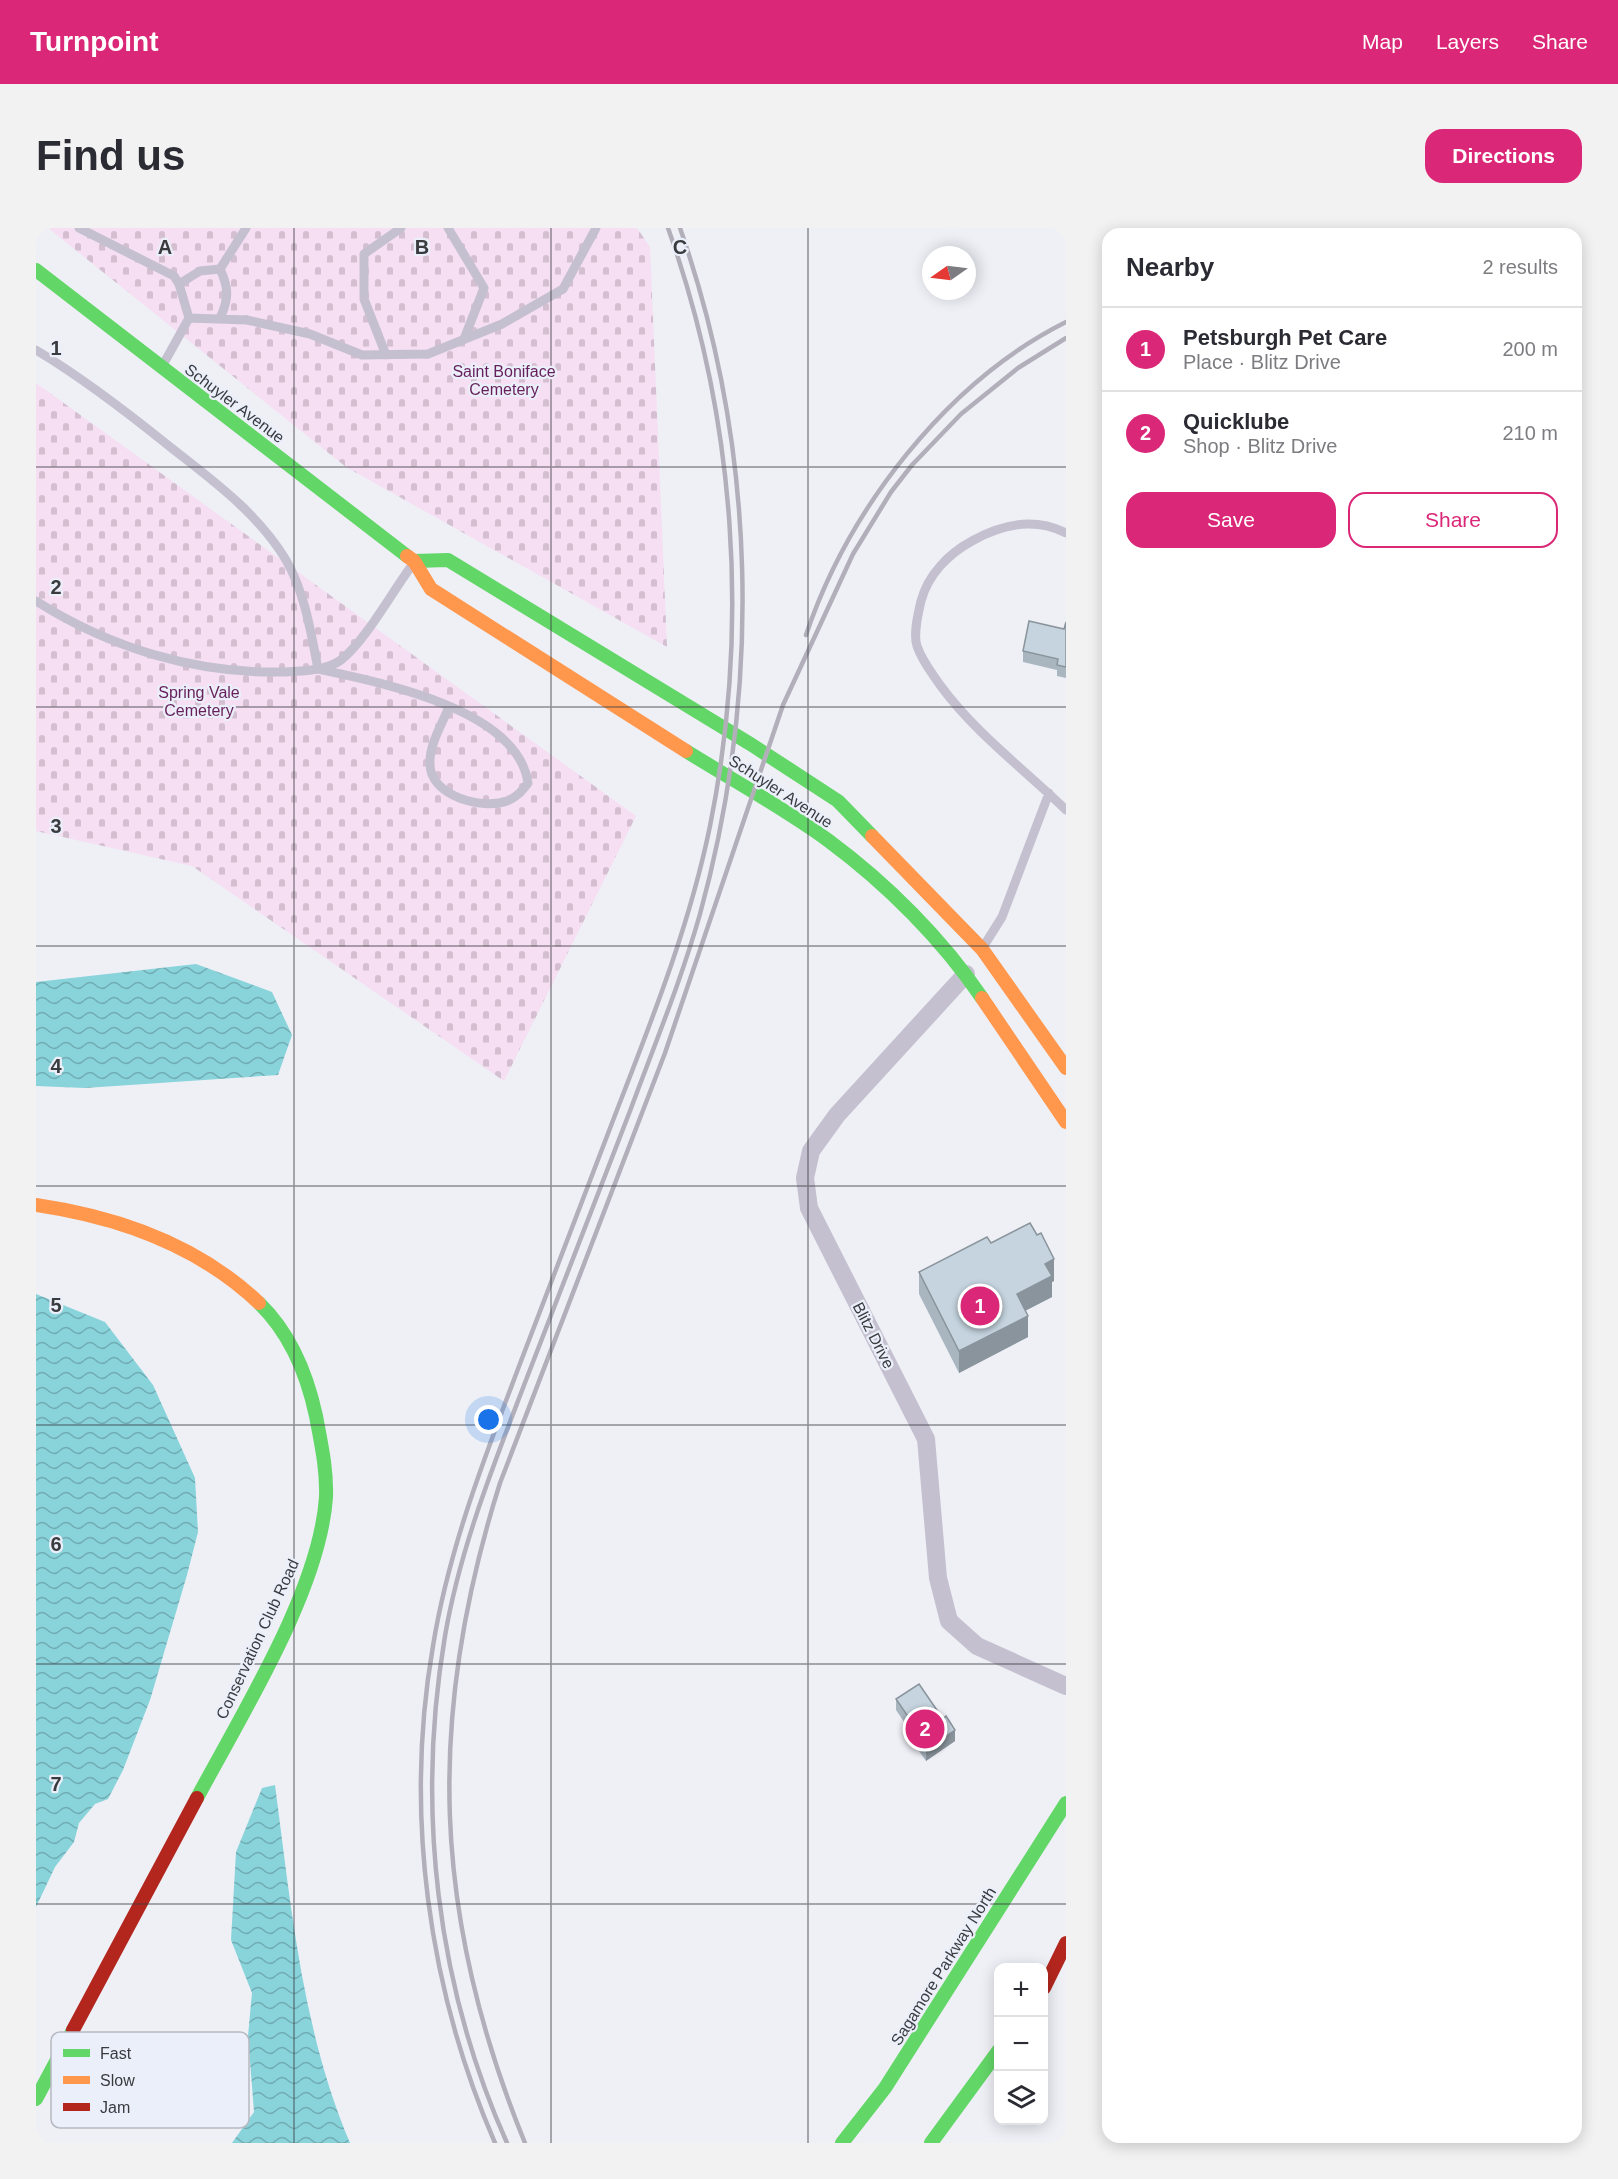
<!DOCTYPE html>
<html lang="en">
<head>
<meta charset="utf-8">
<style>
	body { margin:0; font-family:Helvetica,sans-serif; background:#f2f2f3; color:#2b2b33 }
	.controls { position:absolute; right:18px; bottom:18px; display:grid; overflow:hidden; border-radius:12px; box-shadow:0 3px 15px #0003 }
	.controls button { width:54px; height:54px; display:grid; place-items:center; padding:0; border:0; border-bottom:2px solid #e1e1e2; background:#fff; color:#2b2b33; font:30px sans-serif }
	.compass { position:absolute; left:886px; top:18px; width:54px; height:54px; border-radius:50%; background:#fff; box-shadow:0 3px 15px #0003; rotate:256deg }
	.you { position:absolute; left:453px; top:1192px; width:21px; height:21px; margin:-15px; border:4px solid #fff; border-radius:50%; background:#1a73e8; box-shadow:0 0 0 9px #1a73e833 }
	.badge { display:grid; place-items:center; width:39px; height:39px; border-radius:50%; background:#db2777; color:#fff; font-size:20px; font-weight:700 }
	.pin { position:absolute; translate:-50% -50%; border:3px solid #fff; box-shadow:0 2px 6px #0006 }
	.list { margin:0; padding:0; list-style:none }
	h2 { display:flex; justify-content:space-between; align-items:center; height:78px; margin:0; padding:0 24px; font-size:26px }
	h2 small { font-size:20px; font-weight:400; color:#7c7c81 }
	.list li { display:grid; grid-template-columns:39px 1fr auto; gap:18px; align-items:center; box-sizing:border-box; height:84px; padding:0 24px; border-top:2px solid #e1e1e2 }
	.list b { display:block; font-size:22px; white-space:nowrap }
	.list p { margin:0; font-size:20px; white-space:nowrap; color:#7c7c81 }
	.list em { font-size:20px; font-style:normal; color:#7c7c81 }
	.actions { display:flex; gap:12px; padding:18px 24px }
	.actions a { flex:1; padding:14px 0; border:2px solid #db2777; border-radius:18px; text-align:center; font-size:21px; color:#db2777 }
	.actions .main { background:#db2777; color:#fff }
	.icon { flex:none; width:33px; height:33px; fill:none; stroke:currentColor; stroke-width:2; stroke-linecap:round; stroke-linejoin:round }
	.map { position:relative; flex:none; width:1030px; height:1915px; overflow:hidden; border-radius:18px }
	header { display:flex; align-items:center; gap:36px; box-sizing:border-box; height:84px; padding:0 30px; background:#db2777; color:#fff }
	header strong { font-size:28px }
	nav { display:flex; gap:33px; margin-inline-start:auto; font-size:21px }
	.intro { display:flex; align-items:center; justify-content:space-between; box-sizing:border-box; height:144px; padding:0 36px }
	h1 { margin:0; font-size:42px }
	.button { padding:15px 27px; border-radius:18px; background:#db2777; color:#fff; font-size:21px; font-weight:700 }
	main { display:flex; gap:36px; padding:0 36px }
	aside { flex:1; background:#fff; border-radius:18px; box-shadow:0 3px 15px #0003 }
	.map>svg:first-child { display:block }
</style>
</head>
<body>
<header>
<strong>Turnpoint</strong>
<nav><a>Map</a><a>Layers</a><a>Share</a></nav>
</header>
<div class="intro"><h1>Find us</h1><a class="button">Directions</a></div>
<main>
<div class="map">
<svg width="1030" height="1915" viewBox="0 0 1030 1915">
	<defs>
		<pattern id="cemetery-stones" width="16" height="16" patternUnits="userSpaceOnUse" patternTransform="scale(1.5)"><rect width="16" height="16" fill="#f6def3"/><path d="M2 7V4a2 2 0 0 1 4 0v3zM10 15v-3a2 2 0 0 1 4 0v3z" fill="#d4bfd1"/></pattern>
		<pattern id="water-waves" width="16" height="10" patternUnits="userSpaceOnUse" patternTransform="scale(1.5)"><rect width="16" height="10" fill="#89d3db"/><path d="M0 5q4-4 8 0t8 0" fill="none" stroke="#71acb3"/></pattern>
	</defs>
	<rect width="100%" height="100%" fill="#eef0f6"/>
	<path fill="url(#cemetery-stones)" d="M 12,0 L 601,0 L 614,19 L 631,419 L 310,239 Z
		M 0,155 L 600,588 L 468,853 L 156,638 L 0,603 Z"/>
	<path fill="url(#water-waves)" d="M 160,736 L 236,764 L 256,807 L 242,847 L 49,860 L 0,858 L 0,754 Z
		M 0,1066 L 69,1094 L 117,1157 L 159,1250 L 162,1304 L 151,1347 L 114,1472 L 87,1542 L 72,1571 L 59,1576 L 43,1595 L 38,1614 L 19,1639 L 0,1679 Z
		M 239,1557 C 255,1678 266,1802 314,1915 L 196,1915 L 218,1884 L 212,1808 L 216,1765 L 195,1712 L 200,1624 L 226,1560 Z"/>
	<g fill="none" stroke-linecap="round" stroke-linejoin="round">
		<path stroke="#c5c0cf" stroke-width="9" d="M 43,0 L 138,48 L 143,56 L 153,90 L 128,135
			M 412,0 L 448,60 L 428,111
			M 184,41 L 210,0
			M 143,56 L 164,43 L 184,41 C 193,60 193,71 184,90
			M 153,90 L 211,92 L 274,106 L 326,127 L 392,126 L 466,96 L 527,61 L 560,0
			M 0,122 C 47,150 91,184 133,218 C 176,252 221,284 250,332 C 269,365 275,405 282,441 C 343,454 482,481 492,555 C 486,563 481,569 471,573 C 446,582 394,568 394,536 C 393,517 406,496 413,479
			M 350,127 L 328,71 L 328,26 L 365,0
			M 1030,305 C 998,289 966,296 936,313 C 912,326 892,347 885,373 C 882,386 877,406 881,418 C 886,433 896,445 904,457 C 940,506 987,540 1030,582
			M 0,373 C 74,420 160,446 247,444 C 265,443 290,443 305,432 C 329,413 355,366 374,340
			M 949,716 L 966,689 L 1013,565"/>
		<path stroke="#c5c0cf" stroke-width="18" d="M 930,746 L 801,887 L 775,923 L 769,950 L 773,980 L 890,1211 L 902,1350 L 913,1393 L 941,1418 L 1030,1458"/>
		<path stroke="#63d668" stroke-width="14" d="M 0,42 L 371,328
			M 378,333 L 412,332 L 716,517 L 802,573 L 836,608
			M 650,523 C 698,553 748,580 793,613 C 851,656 906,711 946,770
			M 161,1570 C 205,1487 284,1362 290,1269 C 291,1241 285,1215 280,1188 C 271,1146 255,1106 223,1075
			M 0,1871 L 37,1802
			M 806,1915 L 849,1860 L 1030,1575
			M 895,1915 L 963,1822"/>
		<path stroke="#ff974d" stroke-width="14" d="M 371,328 L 378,333 L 395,361 L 650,523
			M 836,608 L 946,721 L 1030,840
			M 946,770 L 1030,894
			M 0,977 C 82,989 162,1017 223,1075"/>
		<path stroke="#b3261e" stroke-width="14" d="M 1008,1760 L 1030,1715
			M 37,1802 L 161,1570"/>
		<path stroke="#b2afba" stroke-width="4.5" d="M 770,407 C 812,282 910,154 1030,94
			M 459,1915 C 392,1760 368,1585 397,1418 C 413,1319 450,1226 485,1133 C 517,1050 549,966 581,882 C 617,789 654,696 674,598 C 714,400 700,191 632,0
			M 471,1915 C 400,1756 380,1579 409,1408 C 424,1320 458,1236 490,1152 C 525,1063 559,973 594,883 C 618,818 645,753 664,686 C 726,460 721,221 644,0
			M 489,1915 C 396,1687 390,1489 464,1255 L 629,825 L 747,477 L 817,326 L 855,264 L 876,237 L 925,186 L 982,140 L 1030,110"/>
	</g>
	<path fill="#a9b6c0" d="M 1030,394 L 1030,450 L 1021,448 L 1021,442 L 987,434 L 987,423 L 1028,401 Z
		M 1001,1007 L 1018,1053 L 1016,1054 L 1016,1069 L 989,1083 L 992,1109 L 923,1145 L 883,1066 L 883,1044 L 955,1015 Z
		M 860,1471 L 919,1513 L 890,1533 L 881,1520 L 881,1513 L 860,1482 Z"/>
	<path fill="#8a949c" d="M 1018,1031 L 1018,1053 L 1016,1054 L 1016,1069 L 981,1087 L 981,1066 L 1009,1036 Z
		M 992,1088 L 992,1109 L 923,1145 L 923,1123 Z
		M 919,1502 L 919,1513 L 890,1533 L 890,1522 Z"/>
	<path fill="#c5d4df" stroke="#8a949c" stroke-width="1.5" d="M 993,393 L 1028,401 L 1030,394 L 1030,439 L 1021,437 L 1022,431 L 987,423 Z
		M 994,995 L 1001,1007 L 1005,1005 L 1018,1031 L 1009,1036 L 1016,1048 L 981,1066 L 992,1088 L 923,1123 L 883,1044 L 951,1009 L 955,1015 Z
		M 883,1456 L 907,1491 L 910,1488 L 919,1502 L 890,1522 L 881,1509 L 884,1506 L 860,1471 Z"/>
	<path fill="none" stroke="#393b3f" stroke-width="1.5" stroke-opacity="0.55" d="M 258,0 L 258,1915M 515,0 L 515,1915M 772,0 L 772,1915M 0,239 L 1030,239M 0,479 L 1030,479M 0,718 L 1030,718M 0,958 L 1030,958M 0,1197 L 1030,1197M 0,1436 L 1030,1436M 0,1676 L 1030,1676"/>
	<g text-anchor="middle" stroke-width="4.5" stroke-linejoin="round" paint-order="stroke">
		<g font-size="16" fill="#671f5b" stroke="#ebeff9">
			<text x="468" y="149">Saint Boniface<tspan x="468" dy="18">Cemetery</tspan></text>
			<text x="163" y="470">Spring Vale<tspan x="163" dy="18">Cemetery</tspan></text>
		</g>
		<g font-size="16" fill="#393b3f" stroke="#ebeff9">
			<text transform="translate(199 175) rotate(37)" y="6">Schuyler Avenue</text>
			<text transform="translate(745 563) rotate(33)" y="6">Schuyler Avenue</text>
			<text transform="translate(838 1107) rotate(63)" y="6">Blitz Drive</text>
			<text transform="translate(221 1411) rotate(-65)" y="6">Conservation Club Road</text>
			<text transform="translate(907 1738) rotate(-58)" y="6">Sagamore Parkway North</text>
		</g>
	</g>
	<rect x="15" y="1804" width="198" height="96" rx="9" fill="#ebeff9" stroke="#b6b9c1" stroke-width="1.5"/>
	<rect x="27" y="1821" width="27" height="8" fill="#63d668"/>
	<rect x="27" y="1848" width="27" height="8" fill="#ff974d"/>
	<rect x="27" y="1875" width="27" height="8" fill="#b3261e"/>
	<g font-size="16" fill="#393b3f">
		<text x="64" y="1831">Fast</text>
		<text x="64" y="1858">Slow</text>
		<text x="64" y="1885">Jam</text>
	</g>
	<g font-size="20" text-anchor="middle" font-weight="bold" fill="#393b3f" stroke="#ebeff9" stroke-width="4.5" stroke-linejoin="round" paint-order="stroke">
		<text x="129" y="26">A</text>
		<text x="386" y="26">B</text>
		<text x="644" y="26">C</text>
		<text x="20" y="127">1</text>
		<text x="20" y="366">2</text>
		<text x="20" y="605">3</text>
		<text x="20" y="845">4</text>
		<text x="20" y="1084">5</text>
		<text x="20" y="1323">6</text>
		<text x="20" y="1563">7</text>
	</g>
</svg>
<div class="controls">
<button>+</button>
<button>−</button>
<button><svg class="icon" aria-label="layers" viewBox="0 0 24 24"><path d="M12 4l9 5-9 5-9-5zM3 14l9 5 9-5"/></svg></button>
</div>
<svg class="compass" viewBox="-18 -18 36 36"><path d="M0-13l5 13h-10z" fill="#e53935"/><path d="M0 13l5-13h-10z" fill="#7c7c81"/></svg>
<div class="you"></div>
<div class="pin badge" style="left:944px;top:1078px">1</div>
<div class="pin badge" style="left:889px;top:1501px">2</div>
</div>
<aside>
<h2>Nearby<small>2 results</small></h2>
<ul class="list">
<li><span class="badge">1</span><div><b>Petsburgh Pet Care</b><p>Place · Blitz Drive</p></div><em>200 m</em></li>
<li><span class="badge">2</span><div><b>Quicklube</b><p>Shop · Blitz Drive</p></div><em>210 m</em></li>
</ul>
<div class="actions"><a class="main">Save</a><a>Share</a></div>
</aside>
</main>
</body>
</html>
